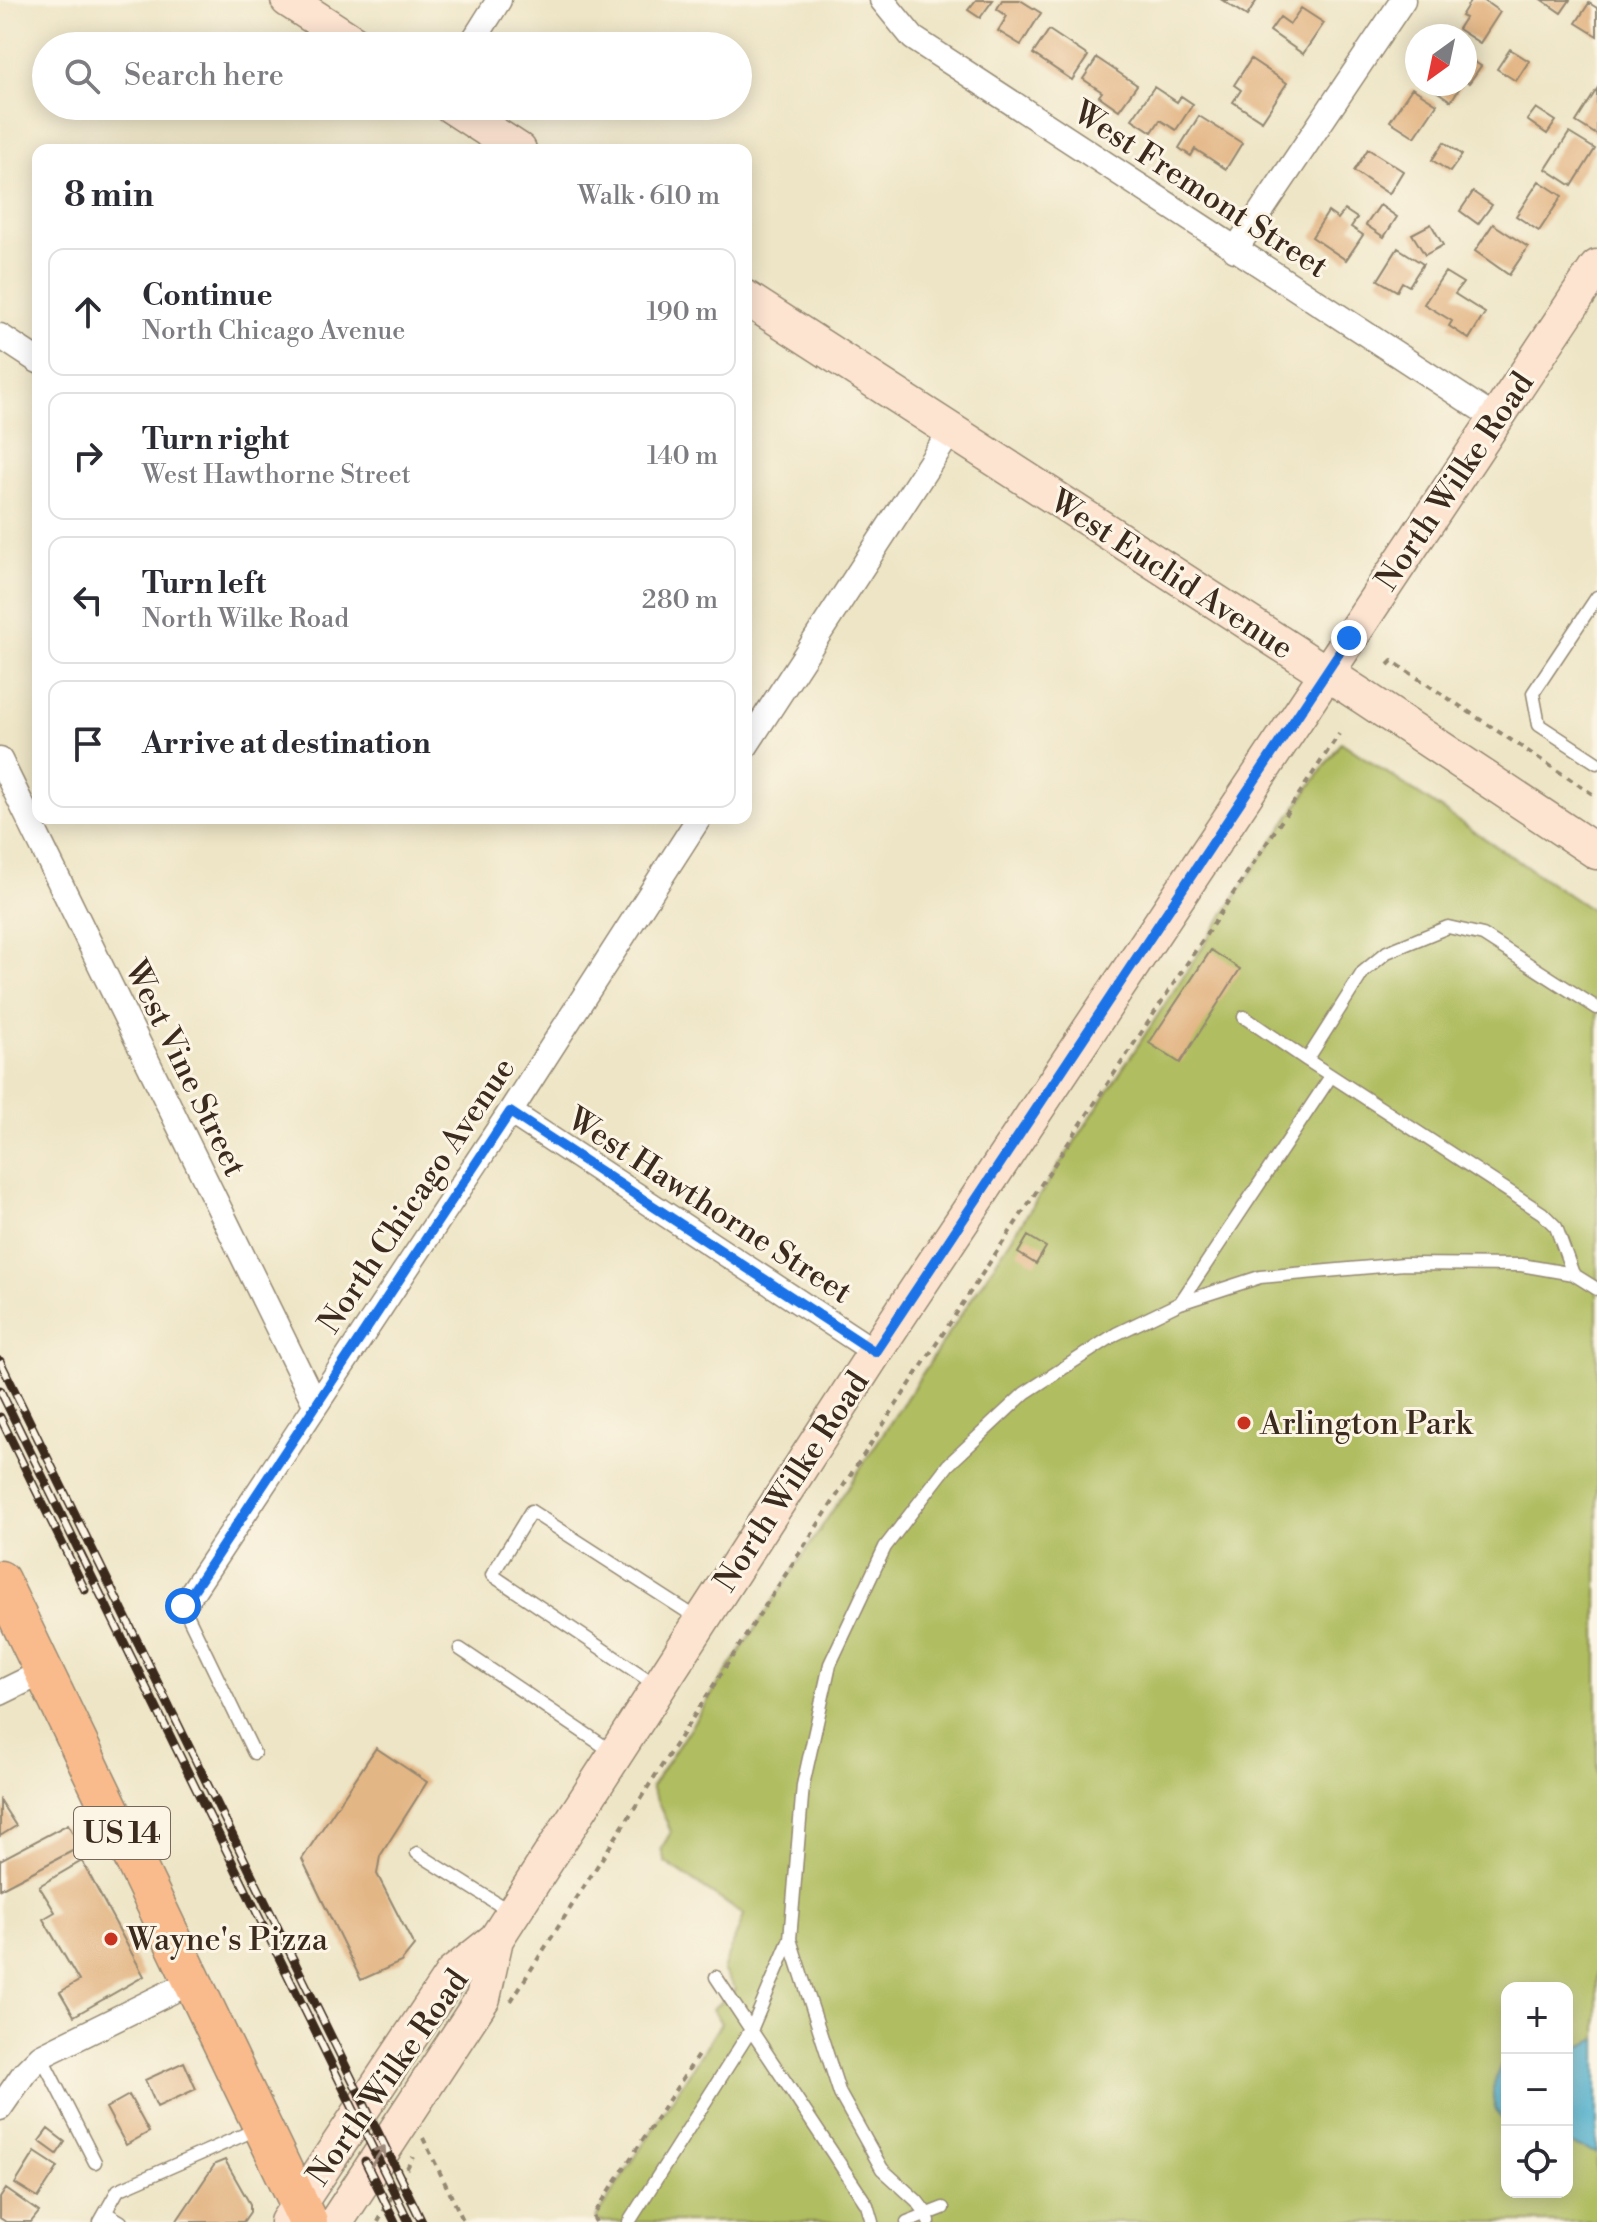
<!DOCTYPE html>
<html lang="en">
<head>
<meta charset="utf-8">
<style>
	body { margin:0; font-family:"Libre Bodoni",serif; background:#f2f2f3; color:#2b2b33 }
	.controls { position:absolute; right:24px; bottom:24px; display:grid; overflow:hidden; border-radius:16px; box-shadow:0 4px 20px #0003 }
	.controls button { width:72px; height:72px; display:grid; place-items:center; padding:0; border:0; border-bottom:2px solid #e1e1e2; background:#fff; color:#2b2b33; font:40px sans-serif }
	.compass { position:absolute; left:1405px; top:24px; width:72px; height:72px; border-radius:50%; background:#fff; box-shadow:0 4px 20px #0003; rotate:213deg }
	.stop { position:absolute; width:24px; height:24px; margin:-18px; border:6px solid #1a73e8; border-radius:50%; background:#fff }
	.stop.end { background:#1a73e8; border-color:#fff; box-shadow:0 2px 8px #0008 }
	.list { margin:0; padding:0; list-style:none }
	h2 { display:flex; justify-content:space-between; align-items:center; height:104px; margin:0; padding:0 32px; font-size:34px }
	h2 small { font-size:26px; font-weight:400; color:#7c7c81 }
	.list li { display:grid; grid-template-columns:52px 1fr auto; gap:24px; align-items:center; box-sizing:border-box; height:128px; margin:0 16px 16px; padding:0 16px; border:2px solid #e1e1e2; border-radius:16px }
	.list b { display:block; font-size:30px; white-space:nowrap }
	.list p { margin:0; font-size:26px; white-space:nowrap; color:#7c7c81 }
	.list em { font-size:26px; font-style:normal; color:#7c7c81 }
	.icon { flex:none; width:44px; height:44px; fill:none; stroke:currentColor; stroke-width:2; stroke-linecap:round; stroke-linejoin:round }
	.map { position:relative; flex:none; width:1597px; height:2222px; overflow:hidden }
	.search { position:absolute; background:#fff; box-shadow:0 4px 20px #0003; left:32px; top:32px; width:720px; height:88px; display:flex; align-items:center; gap:20px; box-sizing:border-box; padding:0 28px; border-radius:44px; color:#7c7c81; font-size:30px }
	.panel { position:absolute; background:#fff; box-shadow:0 4px 20px #0003; left:32px; top:144px; width:720px; height:680px; border-radius:16px }
	.map>svg:first-child { display:block }
</style>
</head>
<body>
<div class="map">
<svg width="1597" height="2222" viewBox="0 0 1597 2222">
	<rect width="100%" height="100%" fill="#fcf5e5"/>
	<filter id="ink" filterUnits="userSpaceOnUse"><feTurbulence type="fractalNoise" baseFrequency=".0125" numOctaves="2"/><feDisplacementMap in="SourceGraphic" scale="16" xChannelSelector="R" yChannelSelector="G"/><feConvolveMatrix kernelMatrix="1 2 1 2 8 2 1 2 1" color-interpolation-filters="sRGB"/></filter>
	<filter id="wash" filterUnits="userSpaceOnUse"><feTurbulence type="fractalNoise" baseFrequency=".006" numOctaves="4" result="noise"/><feDisplacementMap in="SourceGraphic" scale="32" xChannelSelector="R" yChannelSelector="G"/><feGaussianBlur stdDeviation="1.8" result="paint"/><feColorMatrix in="noise" values="0 0 0 0 0 0 0 0 0 0 0 0 0 0 0 0 0 1.4 0 .05"/><feComposite in="paint" operator="in"/></filter>
	<g filter="url(#wash)">
		<rect width="100%" height="100%" fill="#eee5c6"/>
		<path fill="#b0bd60" stroke="#76743f" stroke-width="2" fill-rule="evenodd" d="M 1341,742 L 1597,914 L 1597,2222 L 598,2222 L 596,2218 L 721,2023 L 712,2009 L 736,1990 L 723,1970 L 744,1915 L 665,1862 L 661,1849 L 671,1832 L 651,1787 L 1261,858 ZM 1507,1988 L 1567,1988 L 1567,2192 L 1507,2192 Z"/>
		<path fill="#50b1cf" stroke="#466e76" stroke-width="2" d="M 1597,2039 L 1597,2153 L 1567,2143 L 1567,2046 L 1583,2046 Z
			M 1507,2054 L 1507,2125 C 1484,2103 1493,2078 1507,2054 Z"/>
		<g id="blocks">
			<path fill="#e3b685" d="M 976,0 L 993,0 L 980,18 L 968,10 Z
				M 1002,0 L 1020,0 L 1041,13 L 1021,45 L 998,31 L 1007,16 L 997,9 Z
				M 1222,0 L 1257,0 L 1247,16 Z
				M 1471,0 L 1483,0 L 1500,12 L 1480,43 L 1458,29 L 1465,18 L 1461,16 Z
				M 1542,0 L 1570,0 L 1561,13 Z
				M 1589,3 L 1597,8 L 1597,36 L 1576,23 Z
				M 1301,8 L 1324,23 L 1303,54 L 1270,31 L 1280,17 L 1290,24 Z
				M 1049,30 L 1088,56 L 1072,80 L 1033,54 Z
				M 1510,49 L 1529,61 L 1516,81 L 1497,69 Z
				M 1465,56 L 1481,66 L 1469,83 L 1465,80 Z
				M 1097,58 L 1137,85 L 1119,110 L 1099,96 L 1102,92 L 1083,79 Z
				M 1251,59 L 1287,83 L 1262,121 L 1233,102 L 1241,90 L 1234,85 Z
				M 1426,84 L 1462,84 L 1451,101 Z
				M 1154,87 L 1177,102 L 1181,96 L 1193,104 L 1176,130 L 1160,120 L 1152,132 L 1132,119 Z
				M 1412,88 L 1437,104 L 1415,137 L 1390,121 Z
				M 1597,89 L 1597,135 L 1576,122 Z
				M 1536,108 L 1556,121 L 1547,134 L 1527,120 Z
				M 1199,116 L 1242,143 L 1226,169 L 1195,149 L 1191,156 L 1179,148 Z
				M 1569,133 L 1595,149 L 1572,186 L 1546,169 Z
				M 1444,142 L 1462,155 L 1450,172 L 1432,160 Z
				M 1368,149 L 1403,171 L 1389,194 L 1354,171 Z
				M 1539,181 L 1562,196 L 1539,231 L 1516,216 Z
				M 1473,192 L 1492,205 L 1478,224 L 1460,211 Z
				M 1380,205 L 1397,217 L 1384,237 L 1366,225 Z
				M 1345,210 L 1357,218 L 1351,227 L 1363,235 L 1346,260 L 1312,237 L 1328,212 L 1338,219 Z
				M 1431,224 L 1443,245 L 1425,255 L 1412,234 Z
				M 1493,224 L 1528,247 L 1509,275 L 1475,251 Z
				M 1398,248 L 1423,264 L 1409,286 L 1402,282 L 1397,291 L 1378,280 Z
				M 1445,272 L 1463,283 L 1455,294 L 1485,313 L 1469,339 L 1449,326 L 1452,321 L 1424,304 Z
				M 1211,950 L 1240,969 L 1180,1063 L 1149,1043 Z
				M 1028,1236 L 1046,1247 L 1036,1264 L 1018,1253 Z
				M 376,1748 L 427,1782 L 380,1856 L 377,1874 L 414,1946 L 401,1962 L 361,1980 L 302,1859 Z
				M 0,1801 L 16,1826 L 0,1836 Z
				M 68,1824 L 80,1847 L 0,1889 L 0,1860 Z
				M 82,1861 L 144,1976 L 74,2016 L 60,1992 L 79,1981 L 43,1919 L 55,1912 L 39,1886 Z
				M 184,2062 L 196,2089 L 157,2107 L 145,2080 Z
				M 129,2095 L 149,2132 L 126,2145 L 106,2108 Z
				M 48,2129 L 65,2142 L 57,2154 L 39,2141 Z
				M 35,2152 L 58,2167 L 38,2198 L 15,2184 Z
				M 225,2160 L 250,2204 L 250,2212 L 243,2222 L 176,2222 L 215,2164 Z
				M 6,2189 L 39,2212 L 31,2222 L 6,2222 L 0,2218 L 0,2198 Z"/>
		</g>
	</g>
	<g filter="url(#ink)">
		<use href="#blocks" fill-opacity="0" stroke="#948872" stroke-width="2"/>
		<g fill="none" stroke-linecap="round" stroke-linejoin="round">
			<g stroke="#948872" stroke-width="15">
				<path id="service" d="M 1597,597 L 1533,693 L 1539,725 L 1597,763
					M 1244,1017 L 1307,1060 L 1363,972 L 1387,952 L 1448,927 L 1483,935 L 1597,1008
					M 1573,1274 L 1597,1289
					M 1180,1303 L 1331,1076
					M 183,1606 L 254,1753
					M 460,1649 L 614,1753
					M 656,1685 L 492,1575 L 531,1511 L 700,1620
					M 417,1853 L 509,1911
					M 790,1939 L 840,2094 L 882,2169 L 917,2201 L 927,2214 L 929,2222
					M 716,1977 L 867,2205 L 872,2222
					M 41,2056 L 95,2162
					M 106,2213 L 121,2222
					M 100,2222 L 118,2190 L 257,2129
					M 629,2222 L 752,2028 L 790,1939 L 803,1785 L 830,1664 L 885,1547 L 948,1465 L 1025,1393 L 1116,1334 L 1180,1303 L 1260,1277 L 1404,1264 L 1521,1265 L 1573,1274 L 1556,1227 L 1542,1213 L 1307,1060
					M 907,2222 L 943,2208"/>
			</g>
			<g stroke="#948872" stroke-width="27">
				<path id="minor" d="M 882,0 L 913,38 L 1496,419
					M 470,46 L 499,0
					M 1235,250 L 1403,0
					M 0,336 L 38,361
					M 746,746 L 951,431
					M 0,760 L 315,1404
					M 510,1112 L 875,1352
					M 183,1606 L 510,1112 L 699,818
					M 0,1693 L 45,1671
					M 0,2108 L 25,2072 L 41,2056 L 193,1981"/>
			</g>
			<g stroke="#948872" stroke-width="37">
				<path id="secondary" d="M 288,0 L 359,46
					M 451,106 L 519,150
					M 746,298 L 1365,698 L 1597,852
					M 287,2222 L 452,1974 L 496,1939 L 875,1352 L 1597,267
					M 336,2222 L 483,1998 L 496,1939"/>
			</g>
			<g stroke="#948872" stroke-width="41">
				<path id="primary" d="M 0,1580 L 308,2222"/>
			</g>
			<path stroke="#948872" stroke-width="4" stroke-dasharray="6 6" stroke-linecap="butt" d="M 1388,665 L 1392,661 L 1597,797
				M 511,2001 C 782,1575 1060,1155 1339,734
				M 423,2138 L 464,2222
				M 378,2222 L 413,2157
				M 596,2222 L 593,2216 L 700,2052"/>
			<use href="#service" stroke="#fff" stroke-width="12"/>
			<use href="#minor" stroke="#fff" stroke-width="24"/>
			<use href="#secondary" stroke="#fde4d1" stroke-width="34"/>
			<use href="#primary" stroke="#fabb8c" stroke-width="38"/>
			<g stroke="#3b2a1e" stroke-width="9">
				<path id="rail" d="M 0,1361 L 422,2222
					M 0,1390 L 409,2222
					M 0,1417 L 85,1590
					M 365,2161 L 395,2222"/>
			</g>
			<use href="#rail" stroke="#fcf5e5" stroke-width="6" stroke-dasharray="18" stroke-linecap="butt"/>
		</g>
		<defs><path id="oneway-shaft" d="M-6 0H5M1.5-3L5.5 0L1.5 3" fill="none" stroke-width="1.6" stroke-linecap="round" stroke-linejoin="round" transform="scale(2)"/></defs>
		<use stroke="#9c8778" href="#oneway-shaft" transform="translate(378 2156) rotate(-56)"/>
	</g>
	<g fill="none" stroke-linecap="round" stroke-linejoin="round" filter="url(#ink)">
		<path stroke="#1a73e8" stroke-width="10" d="M 183,1606 L 510,1112 L 875,1352 L 1349,638"/>
	</g>
	<g fill="#c8321e" stroke="#fcf5e5" stroke-width="3">
		<circle cx="1244" cy="1423" r="8"/>
		<circle cx="111" cy="1939" r="8"/>
	</g>
	<g text-anchor="middle" stroke-width="6" stroke-linejoin="round" paint-order="stroke">
		<rect fill="#fcf5e5" stroke="#75675a" stroke-width="2" x="74" y="1807" width="96" height="52" rx="6"/>
		<g font-size="30" font-weight="bold" fill="#3b2a1e">
			<text x="122" y="1843">US 14</text>
		</g>
		<g font-size="32" fill="#3b2a1e" stroke="#fcf5e5">
			<text transform="translate(1201 189) rotate(33)" y="11">West Fremont Street</text>
			<text transform="translate(1454 481) rotate(-56)" y="11">North Wilke Road</text>
			<text transform="translate(1172 574) rotate(33)" y="11">West Euclid Avenue</text>
			<text transform="translate(186 1068) rotate(64)" y="11">West Vine Street</text>
			<text transform="translate(416 1195) rotate(-56)" y="11">North Chicago Avenue</text>
			<text transform="translate(710 1205) rotate(33)" y="11">West Hawthorne Street</text>
			<text transform="translate(791 1481) rotate(-57)" y="11">North Wilke Road</text>
			<text transform="translate(387 2077) rotate(-55)" y="11">North Wilke Road</text>
		</g>
		<g font-size="32" fill="#3b2a1e" stroke="#fcf5e5" text-anchor="start">
			<text x="1260" y="1434">Arlington Park</text>
			<text x="127" y="1950">Wayne's Pizza</text>
		</g>
	</g>
</svg>
<div class="controls">
<button>+</button>
<button>−</button>
<button><svg class="icon" aria-label="locate" viewBox="0 0 24 24"><circle cx="12" cy="12" r="6"/><path d="M12 2v4M12 18v4M2 12h4M18 12h4"/></svg></button>
</div>
<svg class="compass" viewBox="-18 -18 36 36"><path d="M0-13l5 13h-10z" fill="#e53935"/><path d="M0 13l5-13h-10z" fill="#7c7c81"/></svg>
<div class="stop" style="left:183px;top:1606px"></div>
<div class="stop end" style="left:1349px;top:638px"></div>
<div class="search"><svg class="icon" aria-label="search" viewBox="0 0 24 24"><circle cx="10" cy="10" r="6"/><path d="M15 15l6 6"/></svg>Search here</div>
<section class="panel">
<h2>8 min<small>Walk · 610 m</small></h2>
<ul class="list">
<li><svg class="icon" aria-label="ahead" viewBox="0 0 24 24"><path d="M12 20V5M6 11l6-6 6 6"/></svg><div><b>Continue</b><p>North Chicago Avenue</p></div><em>190 m</em></li>
<li><svg class="icon" aria-label="right" viewBox="0 0 24 24"><path d="M7 20v-9h11M14 6l5 5-5 5"/></svg><div><b>Turn right</b><p>West Hawthorne Street</p></div><em>140 m</em></li>
<li><svg class="icon" aria-label="left" viewBox="0 0 24 24"><path d="M17 20v-9H6M10 6l-5 5 5 5"/></svg><div><b>Turn left</b><p>North Wilke Road</p></div><em>280 m</em></li>
<li><svg class="icon" aria-label="arrive" viewBox="0 0 24 24"><path d="M6 21V4h12l-3 4 3 4H6"/></svg><div><b>Arrive at destination</b></div></li>
</ul>
</section>
</div>
</body>
</html>
